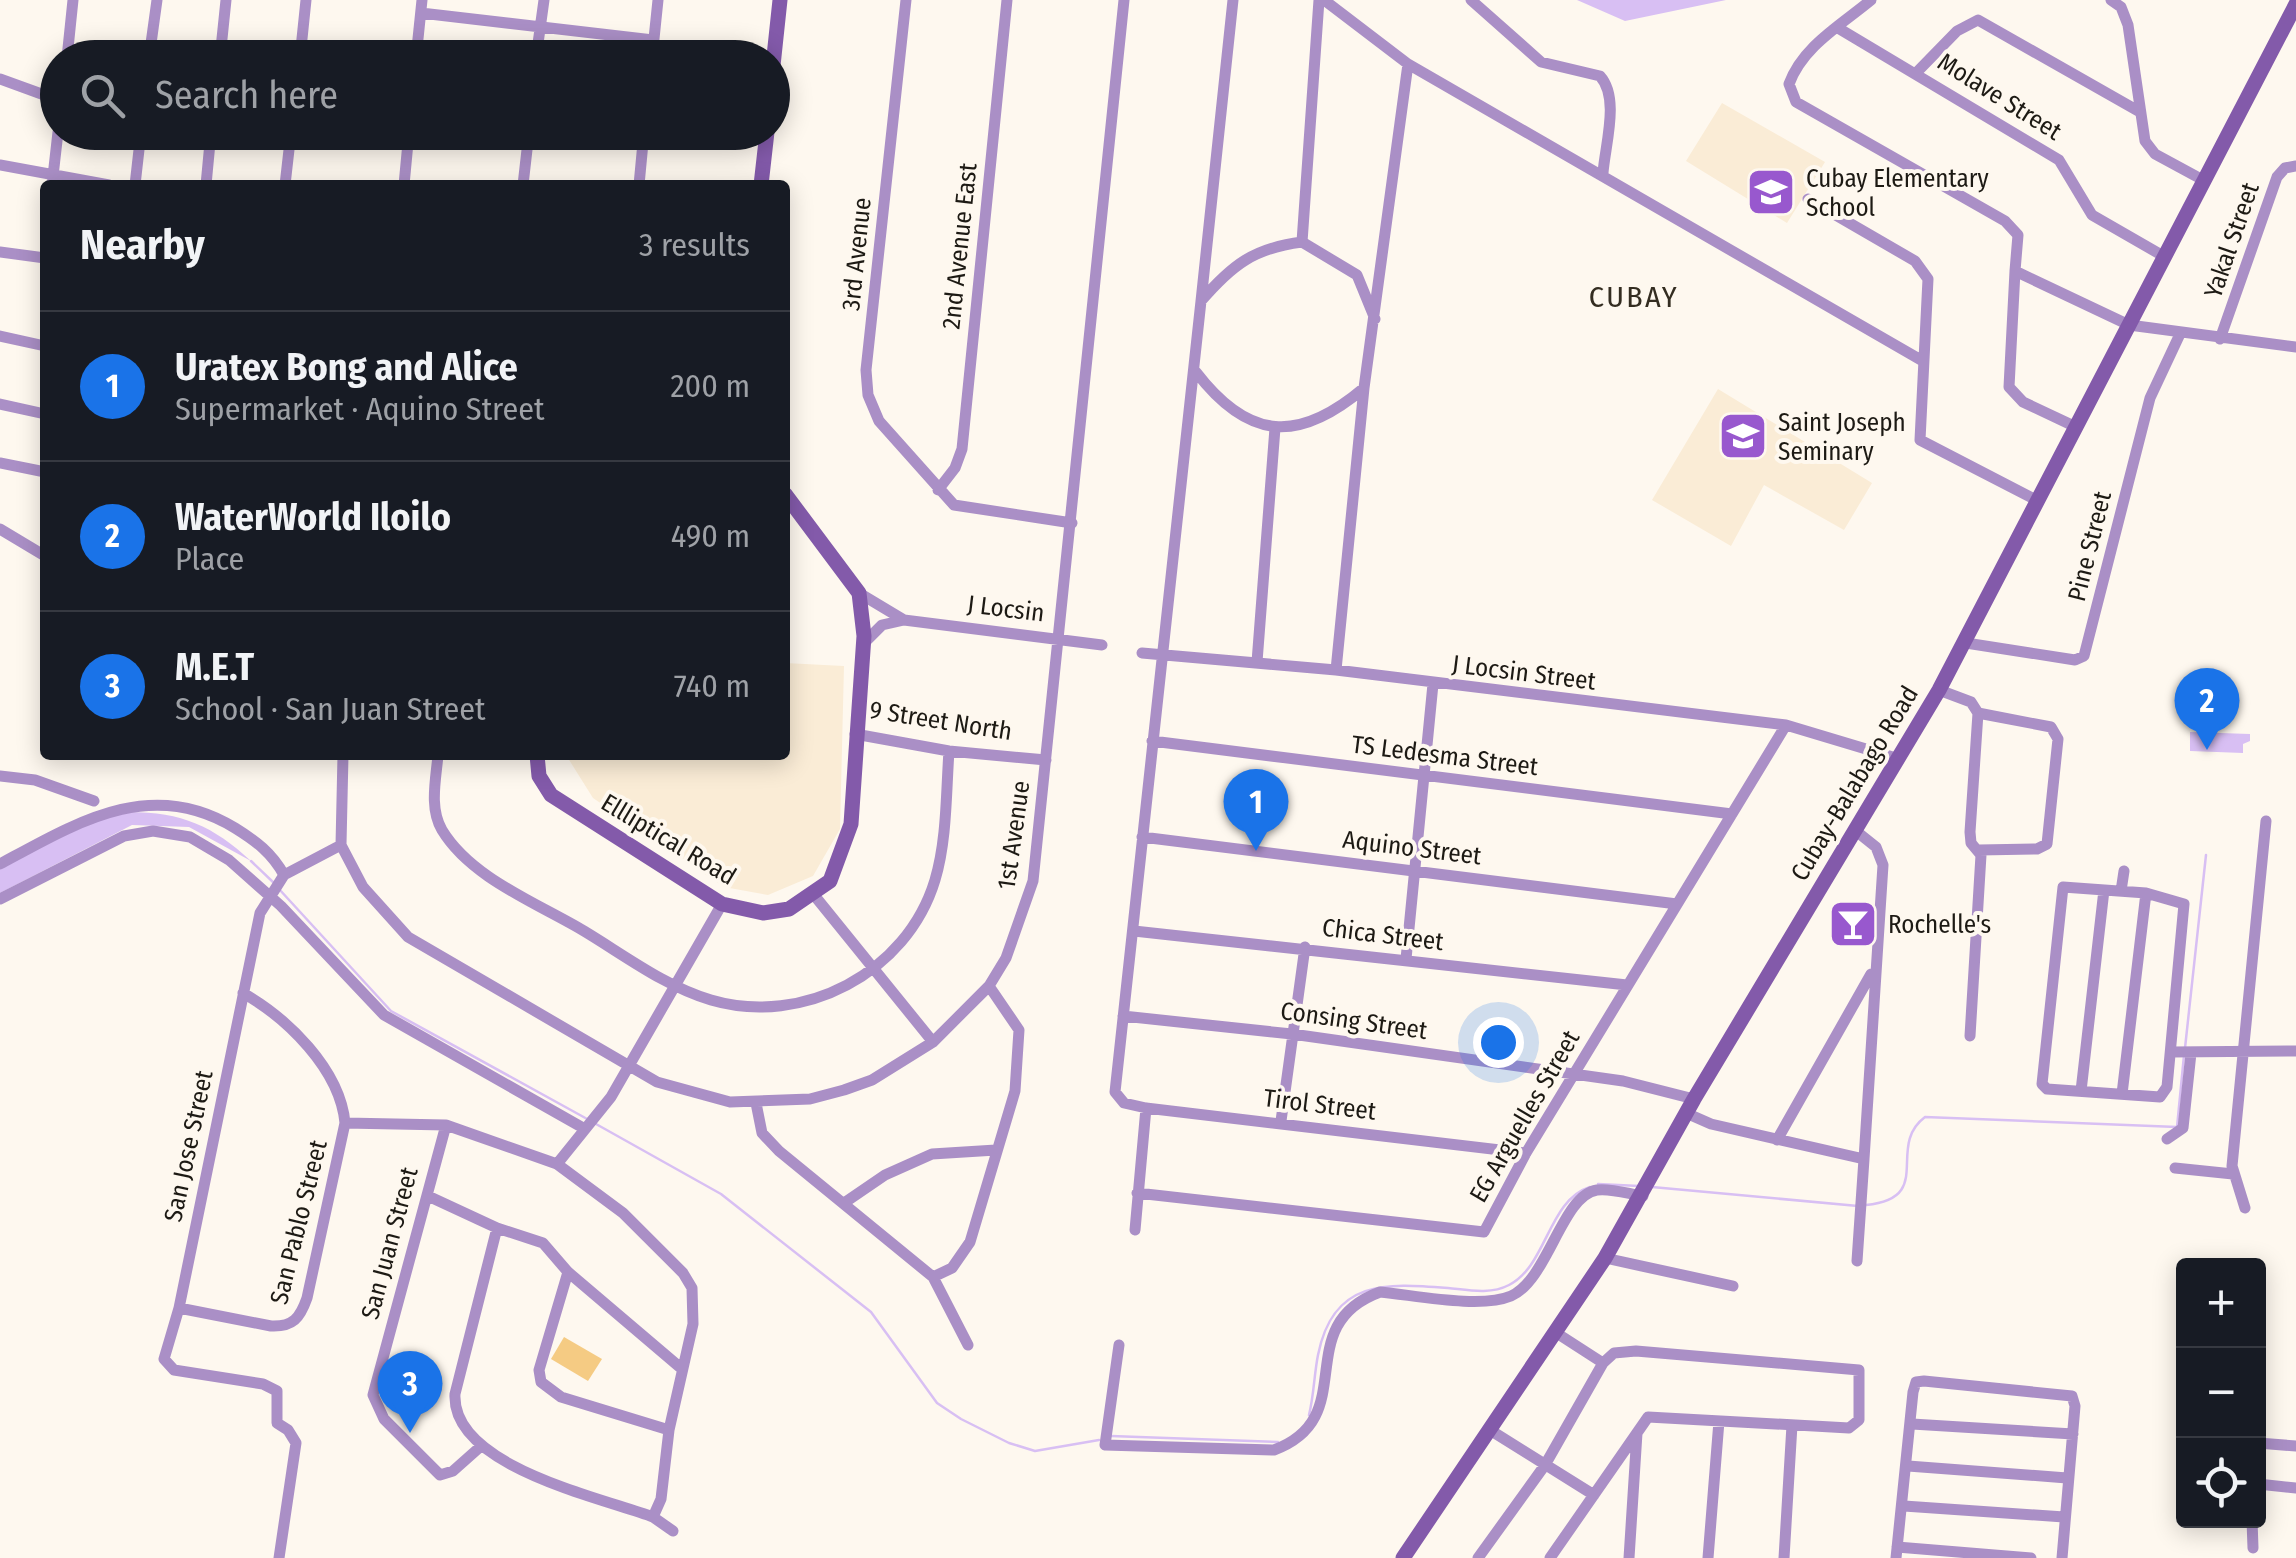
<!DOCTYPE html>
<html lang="en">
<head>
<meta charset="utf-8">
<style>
	body { margin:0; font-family:"Fira Sans Condensed",sans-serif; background:#20242c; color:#f1f3f6 }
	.controls { position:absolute; right:30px; bottom:30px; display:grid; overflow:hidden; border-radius:10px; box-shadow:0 5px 25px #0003 }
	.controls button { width:90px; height:90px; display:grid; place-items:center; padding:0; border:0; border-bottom:2px solid #363941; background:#171b24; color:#f1f3f6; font:50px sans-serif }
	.you { position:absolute; left:1498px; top:1042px; width:35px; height:35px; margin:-25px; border:8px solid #fff; border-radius:50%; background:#1a73e8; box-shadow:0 0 0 15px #1a73e833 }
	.badge { display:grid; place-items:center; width:65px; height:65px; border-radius:50%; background:#1a73e8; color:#fff; font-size:32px; font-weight:700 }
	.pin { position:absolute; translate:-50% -82px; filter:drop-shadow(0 2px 5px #0008) }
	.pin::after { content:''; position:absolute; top:52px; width:35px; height:30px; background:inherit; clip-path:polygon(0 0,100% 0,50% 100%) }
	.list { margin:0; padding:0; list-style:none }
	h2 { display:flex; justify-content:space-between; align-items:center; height:130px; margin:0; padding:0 40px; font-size:42px }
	h2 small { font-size:32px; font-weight:400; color:#9ea1a6 }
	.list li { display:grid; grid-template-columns:65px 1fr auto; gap:30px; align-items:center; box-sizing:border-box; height:150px; padding:0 40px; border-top:2px solid #363941 }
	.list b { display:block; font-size:38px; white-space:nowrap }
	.list p { margin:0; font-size:32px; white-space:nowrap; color:#9ea1a6 }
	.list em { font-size:32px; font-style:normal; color:#9ea1a6 }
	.icon { flex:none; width:55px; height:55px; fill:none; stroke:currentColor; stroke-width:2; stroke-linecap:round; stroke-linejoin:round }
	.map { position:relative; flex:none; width:2296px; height:1558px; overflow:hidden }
	.search { position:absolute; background:#171b24; box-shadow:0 5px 25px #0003; left:40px; top:40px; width:750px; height:110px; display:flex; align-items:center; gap:25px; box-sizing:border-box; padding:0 35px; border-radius:55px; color:#9ea1a6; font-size:38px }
	.panel { position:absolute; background:#171b24; box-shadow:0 5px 25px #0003; left:40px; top:180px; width:750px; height:580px; border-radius:10px }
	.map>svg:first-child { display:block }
</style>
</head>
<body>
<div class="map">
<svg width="2296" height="1558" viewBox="0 0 2296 1558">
	<rect width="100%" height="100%" fill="#fef8ef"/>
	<path fill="#faecd6" d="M 1722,103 L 1825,162 L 1787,223 L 1686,161 Z
		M 1718,389 L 1872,483 L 1844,530 L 1764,485 L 1731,546 L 1652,500 Z
		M 785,663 L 844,666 L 840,829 L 813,876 L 768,895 L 724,887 L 593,798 L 566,755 L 785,755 Z"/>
	<path fill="#f5cb83" d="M 564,1337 L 602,1359 L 588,1381 L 551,1359 Z"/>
	<path fill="#d8bff3" d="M 1577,0 L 1726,0 L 1625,21 Z
		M 2190,732 L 2250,734 L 2250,741 L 2243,744 L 2243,753 L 2190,751 Z
		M 129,812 C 182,812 213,826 251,861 L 189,827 L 132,825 L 0,893 L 0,868 L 91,819 Z"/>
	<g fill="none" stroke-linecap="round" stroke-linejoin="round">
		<path stroke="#d8bff3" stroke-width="2.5" d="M 251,861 L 274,883
			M 279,889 L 391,1011 L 589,1120
			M 2185,1048 L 2206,855
			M 596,1124 L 721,1194 L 871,1312 L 937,1403 L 961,1419 L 1009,1443 L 1035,1451 L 1099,1440
			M 1598,1184 L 1639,1186
			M 1652,1187 L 1858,1206
			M 1866,1205 C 1936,1198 1885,1147 1925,1117 L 2177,1127 L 2184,1055
			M 1309,1415 C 1314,1395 1314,1375 1318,1355 C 1333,1279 1386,1283 1448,1288 C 1468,1290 1490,1295 1509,1285 C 1547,1266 1548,1200 1590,1187
			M 1111,1436 L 1278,1442"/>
		<path stroke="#aa8fc6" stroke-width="11" d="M 906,0 L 866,370 L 868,395 L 879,421 L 954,505 L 1072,523
			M 1324,0 L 1408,64
			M 1471,0 L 1541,62 L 1600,76 C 1620,98 1605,145 1603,173
			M 1871,0 C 1841,25 1803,46 1789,84 L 1796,102 L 2005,221 L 2018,235 L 2015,271 L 2129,325 L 2296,347
			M 2111,0 L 2121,7 L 2128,25 L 2145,141 L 2155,154 L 2203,180
			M 421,13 L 653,40
			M 1838,28 L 2059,160 L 2092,215 L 2165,257
			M 67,58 L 73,0
			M 149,58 L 157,0
			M 220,58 L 226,0
			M 300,58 L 306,0
			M 416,58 L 422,0
			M 536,58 L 544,0
			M 652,58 L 658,0
			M 1917,72 L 1957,31 L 1978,20 L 2140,112
			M 0,79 L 58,100
			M 0,165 L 109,185
			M 52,185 L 58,132
			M 135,185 L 141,132
			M 206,185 L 211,132
			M 285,185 L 291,132
			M 404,185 L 409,132
			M 523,185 L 529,132
			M 639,185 L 644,132
			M 1808,199 L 1915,261 L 1928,279 L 1920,440 L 2038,501
			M 1302,242 L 1319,0
			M 0,252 L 45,258
			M 2015,271 L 2009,387 L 2023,402 L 2076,427
			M 1201,301 L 1233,0
			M 1375,319 L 1357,275 L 1302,242 C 1254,248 1232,265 1201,301 L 1115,1092 L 1124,1103 L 1146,1108 L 1526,1153
			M 0,336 L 45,346
			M 2220,339 L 2277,177 L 2285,168 L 2296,166
			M 1196,372 C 1249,441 1299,443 1364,388
			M 0,404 L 45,414
			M 0,463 L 45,472
			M 938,490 L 955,468 L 962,449 L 1007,0
			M 0,529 L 45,556
			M 859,593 L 904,620 L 1102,645
			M 1966,643 L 2075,660 L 2084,656 L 2150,398 L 2180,334
			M 863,644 L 882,625 L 904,620
			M 1142,653 L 1336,670 L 1786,725 L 1896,758
			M 1257,662 L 1275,428
			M 1336,670 L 1364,388 L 1408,64 L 1921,360
			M 1939,690 L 1971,702 L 1978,713 L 1970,832 L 1971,843 L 1981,855 L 1970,1036
			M 1978,713 L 2051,727 L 2058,739 L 2047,844 L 2037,849 L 1979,850
			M 855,734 L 949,751 L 1046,760
			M 1152,741 L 1732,814
			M 343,755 L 341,845 L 363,887 L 408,937 L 657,1082 L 730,1102 L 810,1099 L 844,1090 L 872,1080 L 933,1042 L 989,986 L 1006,958 L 1033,881 L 1124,0
			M 438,755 C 436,779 429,808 442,830 C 471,878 537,903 584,931 C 624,955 666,987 711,1000 C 803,1027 907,973 935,880 C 947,840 946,793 949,751
			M 0,776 L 35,780 L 94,801
			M 1142,837 L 1677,904
			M 0,864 C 76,823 151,776 235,828 C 256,841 272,853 284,875
			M 2063,887 L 2146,893 L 2184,904 L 2167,1087 L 2160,1097 L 2047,1089 L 2042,1084 Z
			M 2121,891 L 2124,871
			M 814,895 L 933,1042
			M 0,899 L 124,836 L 153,831 L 190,837 L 229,860 L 281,906 L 384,1015 L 585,1129
			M 1134,931 L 1627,985
			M 1406,959 L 1433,684
			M 243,993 C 287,1018 340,1069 345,1123 L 446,1125 L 557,1164 L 623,1213 L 683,1273 L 692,1288 L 693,1324 L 669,1430 L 661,1499 L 653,1517
			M 1123,1016 L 1292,1034 L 1623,1081 L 1694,1099
			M 2171,1052 L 2296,1051
			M 2081,1091 L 2104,890
			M 2122,1094 L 2146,893
			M 756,1103 L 762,1133 L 779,1151 L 933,1277 L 968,1345
			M 1686,1113 L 1711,1124 L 1864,1159 L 1883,865 L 1876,847 L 1856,831
			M 1281,1121 L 1305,947
			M 446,1125 L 373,1395 L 384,1419 L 440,1475 L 453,1471 L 480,1447
			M 2167,1139 L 2183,1128 L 2191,1053
			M 1777,1140 L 1871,974
			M 557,1164 L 611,1097 L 722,904
			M 2175,1168 L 2233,1174
			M 1137,1193 L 1484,1232 L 1526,1153 L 1786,725
			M 428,1196 L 497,1228 L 543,1243 L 568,1272 L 682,1369
			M 844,1203 L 885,1175 L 932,1154 L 996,1150
			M 2245,1208 L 2232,1166 L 2266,821
			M 497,1228 L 455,1394 C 451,1466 599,1497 653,1517 L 673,1531
			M 1135,1230 L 1146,1108
			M 1605,1258 L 1733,1286
			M 1857,1261 L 1864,1159
			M 568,1272 L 539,1370 L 541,1382 L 561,1397 L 669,1430
			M 933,1277 L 952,1268 L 970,1242 L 1015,1091 L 1019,1030 L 989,986
			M 179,1308 L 271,1326 C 293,1327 300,1318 307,1298 L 345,1123
			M 1555,1332 L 1603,1363
			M 1119,1345 L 1105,1445 L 1274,1450 C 1363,1417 1288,1326 1380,1292 C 1414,1295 1480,1309 1511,1296 C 1548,1280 1562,1195 1597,1190 C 1611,1188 1629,1194 1643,1196
			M 1912,1424 L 2073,1434
			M 1490,1430 L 1594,1495
			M 2258,1443 L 2296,1446
			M 1908,1466 L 2067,1478
			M 2258,1484 L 2296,1488
			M 1904,1506 L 2064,1517
			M 2252,1520 L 2253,1548
			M 1897,1547 L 2031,1558
			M 279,1558 L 296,1443 L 288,1430 L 277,1423 L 277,1391 L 263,1384 L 174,1370 L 164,1359 L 179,1308 L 260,913 L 284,875 L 341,845
			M 1478,1558 L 1545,1465 L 1603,1363 L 1614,1353 L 1636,1351 L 1859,1370 L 1859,1420 L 1849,1428 L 1648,1417 L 1550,1558
			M 1629,1558 L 1637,1433
			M 1708,1558 L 1719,1421
			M 1784,1558 L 1792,1425
			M 1896,1558 L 1913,1392 L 1916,1382 L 1924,1381 L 2072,1396 L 2075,1406 L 2062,1558"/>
		<path stroke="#835aaa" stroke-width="15" d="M 772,75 L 780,0
			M 761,185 L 767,132
			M 537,755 L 539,776 L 551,795 L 722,904 L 763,913 L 789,909 L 830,881 L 851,824 L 864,636 L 859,593 L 785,494
			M 1403,1558 L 1605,1258 L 1694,1099 L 1939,690 L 2296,4"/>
	</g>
	<defs>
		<g id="school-square" transform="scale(2.5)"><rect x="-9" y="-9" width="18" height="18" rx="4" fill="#9858ce" stroke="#fef8ef"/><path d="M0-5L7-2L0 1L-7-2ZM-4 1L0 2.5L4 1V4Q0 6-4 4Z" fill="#fff"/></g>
		<g id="university-square" transform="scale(2.5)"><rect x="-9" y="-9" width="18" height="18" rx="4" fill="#9858ce" stroke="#fef8ef"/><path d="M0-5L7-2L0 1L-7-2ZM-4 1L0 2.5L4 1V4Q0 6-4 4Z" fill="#fff"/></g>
		<g id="bar-square" transform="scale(2.5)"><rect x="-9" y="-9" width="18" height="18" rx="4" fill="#9858ce" stroke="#fef8ef"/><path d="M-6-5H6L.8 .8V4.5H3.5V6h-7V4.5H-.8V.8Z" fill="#fff"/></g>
	</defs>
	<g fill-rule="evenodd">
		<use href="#school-square" x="1771" y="192"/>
		<use href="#university-square" x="1743" y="436"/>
		<use href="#bar-square" x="1853" y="924"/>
	</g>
	<g text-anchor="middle" stroke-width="8" stroke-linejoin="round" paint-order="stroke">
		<g font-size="25" fill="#1d1a14" stroke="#fef8ef">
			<text transform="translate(2000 96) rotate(32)" y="9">Molave Street</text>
			<text transform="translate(2231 240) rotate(-71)" y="9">Yakal Street</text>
			<text transform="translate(959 246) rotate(-84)" y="9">2nd Avenue East</text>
			<text transform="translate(856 254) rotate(-84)" y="9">3rd Avenue</text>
			<text transform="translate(2089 546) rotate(-76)" y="9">Pine Street</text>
			<text transform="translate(1006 608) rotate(7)" y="9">J Locsin</text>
			<text transform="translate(1524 672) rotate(7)" y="9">J Locsin Street</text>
			<text transform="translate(941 720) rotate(9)" y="9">9 Street North</text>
			<text transform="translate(1445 755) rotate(7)" y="9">TS Ledesma Street</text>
			<text transform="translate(1854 783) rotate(-59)" y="9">Cubay-Balabago Road</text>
			<text transform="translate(1013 835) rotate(-82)" y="9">1st Avenue</text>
			<text transform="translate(669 839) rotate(31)" y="9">Ellliptical Road</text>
			<text transform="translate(1412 847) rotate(7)" y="9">Aquino Street</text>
			<text transform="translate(1383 934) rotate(7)" y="9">Chica Street</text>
			<text transform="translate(1354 1020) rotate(8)" y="9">Consing Street</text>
			<text transform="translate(1320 1104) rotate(7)" y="9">Tirol Street</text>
			<text transform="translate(1524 1116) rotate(-60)" y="9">EG Arguelles Street</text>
			<text transform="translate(188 1146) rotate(-78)" y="9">San Jose Street</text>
			<text transform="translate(298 1222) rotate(-76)" y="9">San Pablo Street</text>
			<text transform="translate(389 1243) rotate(-75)" y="9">San Juan Street</text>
		</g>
		<g font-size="25" fill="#1d1a14" stroke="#fef8ef" text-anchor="start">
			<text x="1806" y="187">Cubay Elementary<tspan x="1806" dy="29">School</tspan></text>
			<text x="1778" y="431">Saint Joseph<tspan x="1778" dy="29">Seminary</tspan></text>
			<text x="1888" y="933">Rochelle's</text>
		</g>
		<g font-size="30" letter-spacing="2.5" fill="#342d21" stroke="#fef8ef">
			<text x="1634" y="307">CUBAY</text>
		</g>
	</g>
</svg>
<div class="controls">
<button>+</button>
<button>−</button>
<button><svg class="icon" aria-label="locate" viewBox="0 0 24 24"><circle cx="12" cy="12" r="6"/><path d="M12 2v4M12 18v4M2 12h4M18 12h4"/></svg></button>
</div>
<div class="you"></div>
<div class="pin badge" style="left:1256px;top:851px">1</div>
<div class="pin badge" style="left:2207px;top:750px">2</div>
<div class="pin badge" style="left:410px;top:1433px">3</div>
<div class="search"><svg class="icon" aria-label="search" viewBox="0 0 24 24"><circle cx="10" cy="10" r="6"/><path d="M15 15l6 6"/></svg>Search here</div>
<section class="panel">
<h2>Nearby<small>3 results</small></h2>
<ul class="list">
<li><span class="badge">1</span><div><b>Uratex Bong and Alice</b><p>Supermarket · Aquino Street</p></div><em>200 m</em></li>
<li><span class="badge">2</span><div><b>WaterWorld Iloilo</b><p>Place</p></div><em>490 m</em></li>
<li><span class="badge">3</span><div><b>M.E.T</b><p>School · San Juan Street</p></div><em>740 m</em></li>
</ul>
</section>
</div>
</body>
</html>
